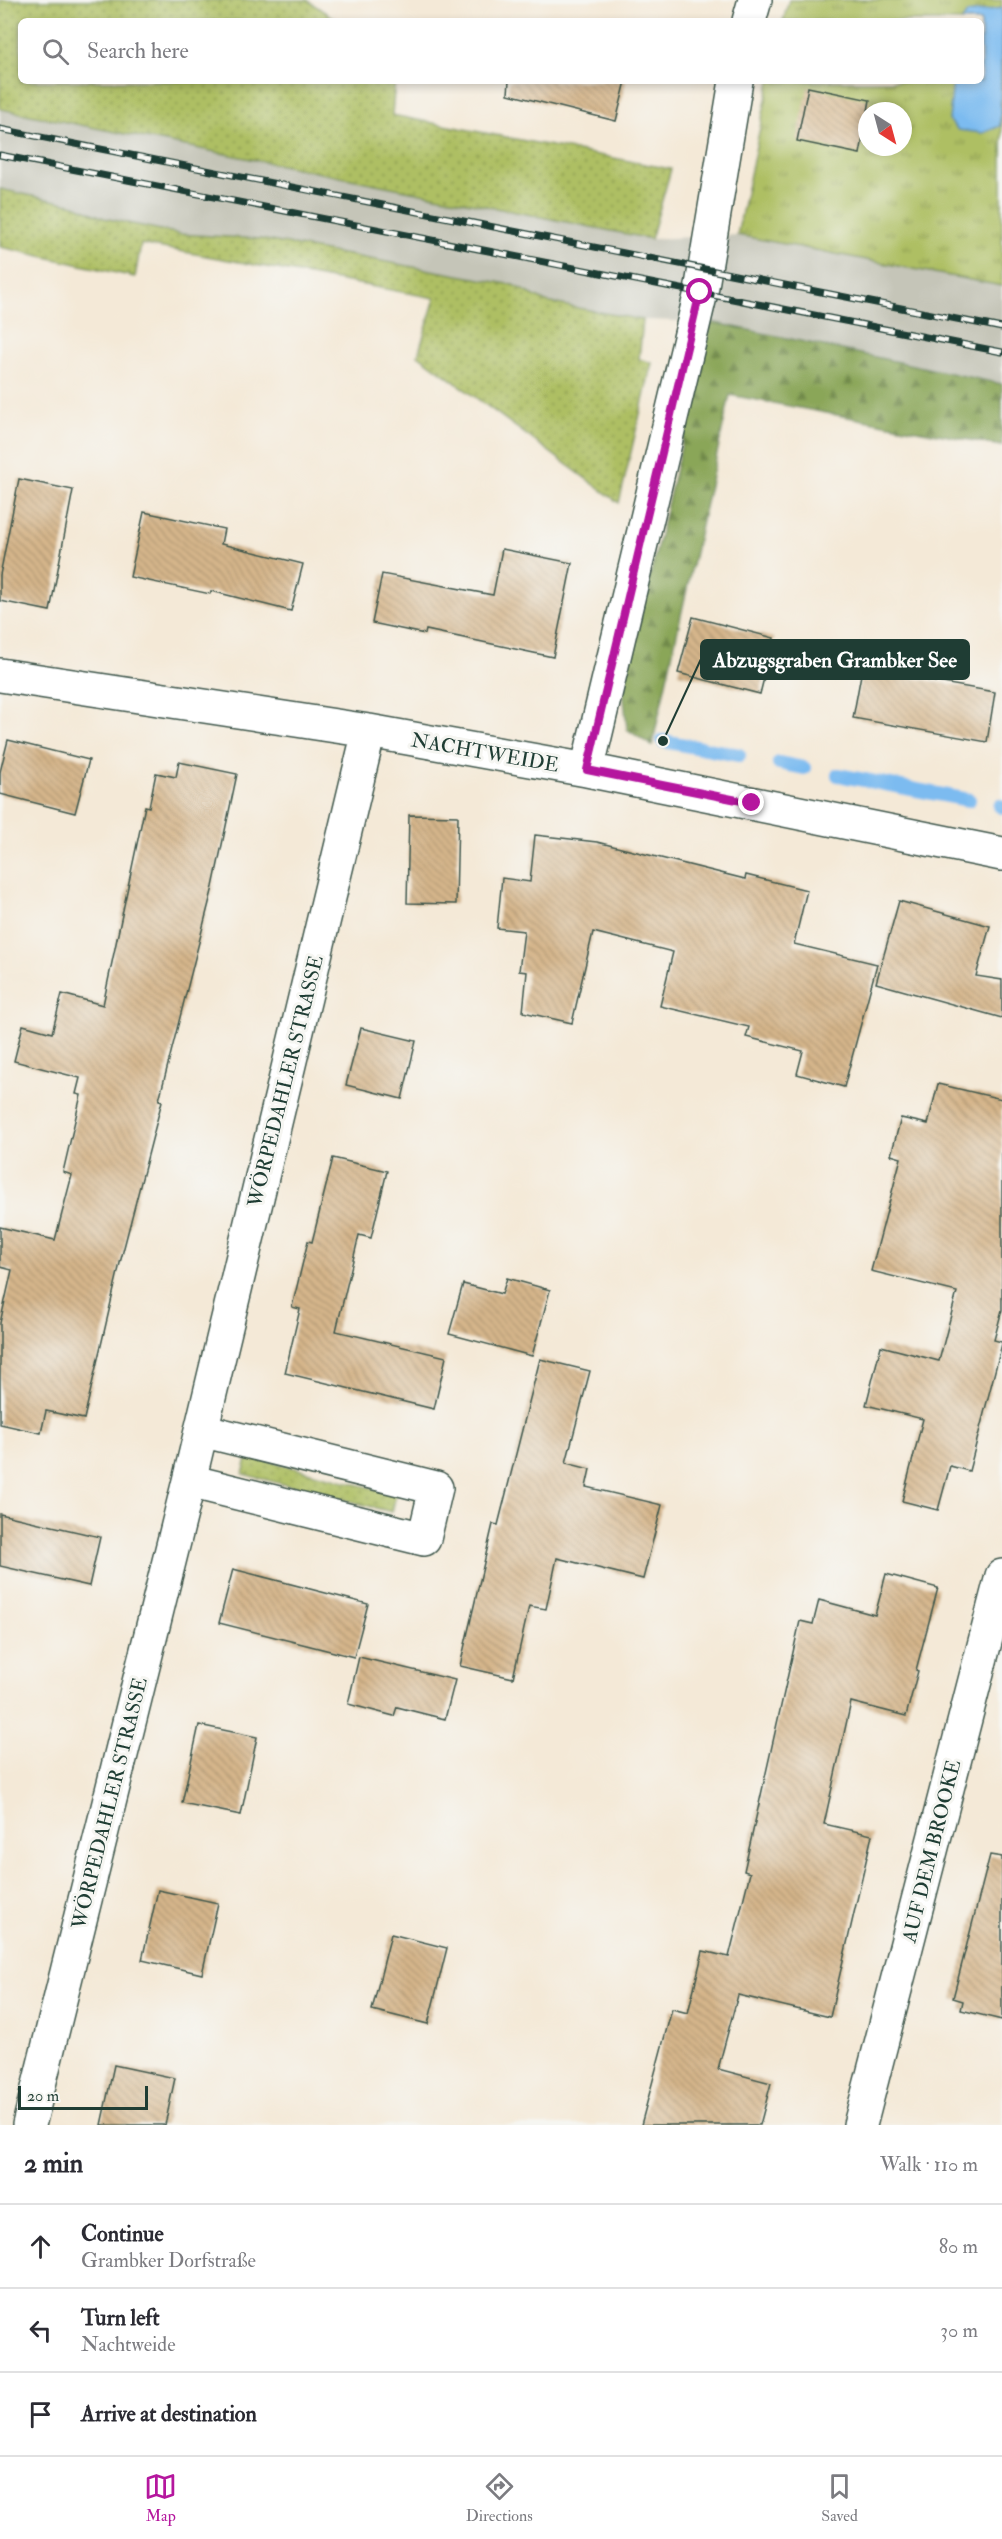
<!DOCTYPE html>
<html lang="en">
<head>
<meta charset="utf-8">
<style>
	body { margin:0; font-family:"IM FELL Double Pica",serif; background:#f7f7f7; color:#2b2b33 }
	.compass { position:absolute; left:858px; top:102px; width:54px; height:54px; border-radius:50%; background:#fff; box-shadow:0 3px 9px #0003; rotate:144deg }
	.scale { position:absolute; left:18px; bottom:15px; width:130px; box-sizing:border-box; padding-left:6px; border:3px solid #1f3d34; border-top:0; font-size:16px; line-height:21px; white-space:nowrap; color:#1f3d34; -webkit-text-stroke:4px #f6f6f2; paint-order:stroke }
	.stop { position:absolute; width:18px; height:18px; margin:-14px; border:4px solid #b5179e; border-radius:50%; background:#fff }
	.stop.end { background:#b5179e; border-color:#fff; box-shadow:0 2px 6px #0008 }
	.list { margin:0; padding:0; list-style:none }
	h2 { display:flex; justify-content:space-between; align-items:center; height:78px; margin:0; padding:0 24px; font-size:26px }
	h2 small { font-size:20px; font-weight:400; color:#7c7c81 }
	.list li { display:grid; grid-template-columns:39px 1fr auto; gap:18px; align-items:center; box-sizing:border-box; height:84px; padding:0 24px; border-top:2px solid #e1e1e2 }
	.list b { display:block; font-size:22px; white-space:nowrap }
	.list p { margin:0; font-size:20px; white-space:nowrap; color:#7c7c81 }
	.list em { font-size:20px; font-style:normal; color:#7c7c81 }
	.icon { flex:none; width:33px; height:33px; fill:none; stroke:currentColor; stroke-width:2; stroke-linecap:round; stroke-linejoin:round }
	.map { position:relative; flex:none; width:1002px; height:2125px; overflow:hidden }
	.search { position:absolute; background:#fff; box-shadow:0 3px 9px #0003; left:18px; right:18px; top:18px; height:66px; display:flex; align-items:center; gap:15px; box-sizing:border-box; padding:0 21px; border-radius:9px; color:#7c7c81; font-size:22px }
	.sheet { height:330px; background:#fff }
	nav { display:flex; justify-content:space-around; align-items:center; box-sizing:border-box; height:84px; border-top:2px solid #e1e1e2; background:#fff; font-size:16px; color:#7c7c81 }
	nav a { display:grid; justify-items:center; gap:3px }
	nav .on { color:#b5179e }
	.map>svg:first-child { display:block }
</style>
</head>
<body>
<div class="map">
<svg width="1002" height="2125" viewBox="0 0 1002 2125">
	<defs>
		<pattern id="grass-dots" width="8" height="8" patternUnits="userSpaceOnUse" patternTransform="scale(1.5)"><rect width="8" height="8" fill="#aebf63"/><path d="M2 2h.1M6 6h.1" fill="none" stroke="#8d9c52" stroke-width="1.8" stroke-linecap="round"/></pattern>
		<pattern id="forest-firs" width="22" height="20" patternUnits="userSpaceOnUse" patternTransform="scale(1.5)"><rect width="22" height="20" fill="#8aa659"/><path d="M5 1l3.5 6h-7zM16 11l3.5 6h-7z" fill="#70884a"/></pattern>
		<pattern id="park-tufts" width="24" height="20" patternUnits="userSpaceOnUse" patternTransform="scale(1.5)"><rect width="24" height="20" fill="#aebf63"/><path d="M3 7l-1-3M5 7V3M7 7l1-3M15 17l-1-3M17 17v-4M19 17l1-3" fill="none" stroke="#8d9c52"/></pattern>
		<pattern id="building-back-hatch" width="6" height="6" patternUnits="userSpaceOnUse" patternTransform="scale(1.5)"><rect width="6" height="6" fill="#d6b68b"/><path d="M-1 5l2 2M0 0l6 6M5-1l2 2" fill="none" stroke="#ad9572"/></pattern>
	</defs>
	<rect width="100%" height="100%" fill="#f6f6f2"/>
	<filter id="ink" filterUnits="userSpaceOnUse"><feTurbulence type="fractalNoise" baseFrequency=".0167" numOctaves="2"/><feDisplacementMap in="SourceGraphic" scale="12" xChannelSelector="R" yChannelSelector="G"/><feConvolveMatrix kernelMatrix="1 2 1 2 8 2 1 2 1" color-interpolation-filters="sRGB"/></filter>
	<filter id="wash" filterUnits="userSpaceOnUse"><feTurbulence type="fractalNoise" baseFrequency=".008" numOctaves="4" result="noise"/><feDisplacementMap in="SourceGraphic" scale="24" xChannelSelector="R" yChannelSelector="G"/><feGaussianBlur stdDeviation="1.35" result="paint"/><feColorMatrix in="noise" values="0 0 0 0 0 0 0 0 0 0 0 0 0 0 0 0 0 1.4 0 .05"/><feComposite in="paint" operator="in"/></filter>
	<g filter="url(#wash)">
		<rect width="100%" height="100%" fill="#f4e9d7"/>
		<path fill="#c5c5b8" d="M 0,109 L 651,239 L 737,235 L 1002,286 L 1002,384 L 711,322 L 643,320 L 546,302 L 513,285 L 260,239 L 180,234 L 104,218 L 75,205 L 0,189 Z"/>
		<path fill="url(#grass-dots)" stroke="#667e4c" stroke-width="1.5" d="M 0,0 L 307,0 L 338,21 L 21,21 L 21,81 L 395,81 L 392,115 L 671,169 L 651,239 L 0,109 Z
			M 0,189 L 75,205 L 104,218 L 180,234 L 260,239 L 513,285 L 546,302 L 643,320 L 639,359 L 652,363 L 619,503 L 418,355 L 435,298 L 141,244 L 135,277 L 0,247 Z
			M 248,1456 L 396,1494 L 392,1512 L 243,1474 Z"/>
		<path fill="url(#forest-firs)" stroke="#547246" stroke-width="1.5" d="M 711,322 L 1002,384 L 1002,446 L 730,395 L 652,746 L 627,729 L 623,689 Z"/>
		<path fill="url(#park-tufts)" stroke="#667e4c" stroke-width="1.5" fill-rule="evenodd" d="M 789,0 L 1002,0 L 1002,286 L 737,235 L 770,81 L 981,81 L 981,21 L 783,21 ZM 867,111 L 903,111 L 903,147 L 867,147 Z"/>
		<path fill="#7cbbf0" stroke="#4e7c92" stroke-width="1.5" d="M 1002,8 L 1000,126 L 983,133 L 958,130 L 949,120 L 953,81 L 981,81 L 981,21 L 962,21 L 967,13 Z"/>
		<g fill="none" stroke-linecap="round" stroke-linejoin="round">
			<path stroke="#7cbbf0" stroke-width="14" d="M 663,741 L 739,755
				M 779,763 L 804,768
				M 838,775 L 969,800
				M 1000,806 L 1002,807"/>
		</g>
		<g id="blocks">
			<path fill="url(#building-back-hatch)" d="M 509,81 L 626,81 L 616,121 L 508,94 Z
				M 808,87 L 870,100 L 860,154 L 797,141 Z
				M 19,479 L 73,490 L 50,611 L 0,601 L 0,575 Z
				M 144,512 L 224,529 L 221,544 L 303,564 L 291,611 L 211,591 L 210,594 L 130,577 Z
				M 502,549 L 572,563 L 553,657 L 426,630 L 425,634 L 372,623 L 382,574 L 493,595 Z
				M 693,617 L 774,638 L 760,694 L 678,673 Z
				M 862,669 L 995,692 L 987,742 L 853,718 Z
				M 8,740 L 89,760 L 75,813 L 0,794 L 0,772 Z
				M 179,762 L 237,774 L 213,887 L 159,1100 L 162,1101 L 120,1263 L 84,1419 L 46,1411 L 41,1433 L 0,1424 L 0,1323 L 12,1270 L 0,1267 L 0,1227 L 55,1240 L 72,1175 L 63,1172 L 81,1095 L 76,1094 L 80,1078 L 14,1061 L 23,1025 L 52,1033 L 62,994 L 103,1005 L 145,806 L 149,807 L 156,773 L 176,777 Z
				M 409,815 L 458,816 L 456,904 L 407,903 Z
				M 535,835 L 597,842 L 745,879 L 746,875 L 807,890 L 794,944 L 877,964 L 844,1087 L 797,1074 L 803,1051 L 746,1037 L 749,1027 L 660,1006 L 673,952 L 593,932 L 572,1023 L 523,1012 L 527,972 L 519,971 L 524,931 L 497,928 L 502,878 L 530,882 Z
				M 899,901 L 990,926 L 976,976 L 1002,980 L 1002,1018 L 876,983 Z
				M 361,1028 L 416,1041 L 402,1099 L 346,1085 Z
				M 938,1084 L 1002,1099 L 1002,1310 L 994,1340 L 1002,1342 L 1002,1344 L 969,1471 L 950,1466 L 938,1510 L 902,1501 L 923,1419 L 866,1405 L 881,1346 L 939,1361 L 957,1292 L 871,1271 L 901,1158 L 891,1155 L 901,1118 L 928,1124 Z
				M 333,1158 L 387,1171 L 371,1238 L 359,1235 L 336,1331 L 446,1357 L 434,1409 L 285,1373 L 300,1309 L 292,1307 L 308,1241 L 312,1242 Z
				M 507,1278 L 550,1290 L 532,1356 L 449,1334 L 463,1284 L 502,1294 Z
				M 540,1359 L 590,1371 L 566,1463 L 590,1469 L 586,1487 L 662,1505 L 643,1579 L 557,1558 L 546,1609 L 529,1606 L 513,1678 L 460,1666 L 493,1524 L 498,1525 Z
				M 0,1514 L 100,1537 L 89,1586 L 0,1566 Z
				M 233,1569 L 368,1604 L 354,1657 L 219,1623 Z
				M 886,1574 L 938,1588 L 916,1670 L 918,1671 L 906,1716 L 851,1702 L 824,1824 L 872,1835 L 830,2017 L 738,1995 L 718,2069 L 771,2083 L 760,2125 L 641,2125 L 672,2009 L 688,2013 L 703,1951 L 729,1957 L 750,1873 L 744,1871 L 800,1621 L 813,1624 L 819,1600 L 875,1615 Z
				M 359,1657 L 455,1680 L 445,1719 L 397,1707 L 394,1716 L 348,1704 Z
				M 199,1725 L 257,1737 L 241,1815 L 182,1803 Z
				M 990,1855 L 1002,1857 L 1002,2020 L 961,2010 L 963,2001 L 953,1998 Z
				M 158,1890 L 218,1903 L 202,1974 L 142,1960 Z
				M 391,1934 L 447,1948 L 428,2024 L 372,2010 Z
				M 114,2065 L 175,2078 L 165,2125 L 101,2125 Z"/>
		</g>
	</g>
	<g filter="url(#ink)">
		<use href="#blocks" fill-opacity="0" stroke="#3f574c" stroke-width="1.5"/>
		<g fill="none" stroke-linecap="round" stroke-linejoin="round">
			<g stroke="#3f574c" stroke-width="36">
				<path id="street" d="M 749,21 L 755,0
					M 0,675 L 369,731 L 587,770 L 1002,854
					M 587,770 L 701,292 L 736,81
					M 189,1481 L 424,1539 L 436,1488 L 201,1430
					M 29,2125 L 189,1481 L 369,731
					M 860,2125 L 1002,1576"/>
			</g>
			<use href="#street" stroke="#fff" stroke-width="33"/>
			<g stroke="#1f3d34" stroke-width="7">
				<path id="rail" d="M 0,129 L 1002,328
					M 0,155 L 1002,352"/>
			</g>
			<use href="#rail" stroke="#f6f6f2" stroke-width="4.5" stroke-dasharray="14" stroke-linecap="butt"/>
		</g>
	</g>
	<g fill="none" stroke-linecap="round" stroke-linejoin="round" filter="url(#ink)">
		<path stroke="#b5179e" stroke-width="8" d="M 700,292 L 587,770 L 752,803"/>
	</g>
	<g text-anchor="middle" stroke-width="6" stroke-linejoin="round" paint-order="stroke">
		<g font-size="20" fill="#1f3d34" stroke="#f6f6f2">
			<text transform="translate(485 752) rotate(10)" y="7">NACHTWEIDE</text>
			<text transform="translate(285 1081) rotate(-76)" y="7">WÖRPEDAHLER STRASSE</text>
			<text transform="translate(109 1803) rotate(-76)" y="7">WÖRPEDAHLER STRASSE</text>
			<text transform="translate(931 1851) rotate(-76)" y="7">AUF DEM BROOKE</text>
		</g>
	</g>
	<path fill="none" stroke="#1f3d34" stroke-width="2" d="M663 741L701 659"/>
	<circle fill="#1f3d34" stroke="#f6f6f2" stroke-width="2" cx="663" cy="741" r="6"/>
	<rect fill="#1f3d34" stroke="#1f3d34" stroke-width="2" x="701" y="640" width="268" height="39" rx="6"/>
	<g font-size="21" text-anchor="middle" font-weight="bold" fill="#fff">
		<text x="835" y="667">Abzugsgraben Grambker See</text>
	</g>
</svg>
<svg class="compass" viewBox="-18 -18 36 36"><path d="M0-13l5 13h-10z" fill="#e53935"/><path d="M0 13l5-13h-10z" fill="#7c7c81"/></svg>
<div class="scale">20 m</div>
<div class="stop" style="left:700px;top:292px"></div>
<div class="stop end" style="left:752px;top:803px"></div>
<div class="search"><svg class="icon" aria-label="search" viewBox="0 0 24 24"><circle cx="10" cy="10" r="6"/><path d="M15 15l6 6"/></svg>Search here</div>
</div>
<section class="sheet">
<h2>2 min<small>Walk · 110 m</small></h2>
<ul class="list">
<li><svg class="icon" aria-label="ahead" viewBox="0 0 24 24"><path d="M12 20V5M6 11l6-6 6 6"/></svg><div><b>Continue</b><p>Grambker Dorfstraße</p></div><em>80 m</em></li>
<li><svg class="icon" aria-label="left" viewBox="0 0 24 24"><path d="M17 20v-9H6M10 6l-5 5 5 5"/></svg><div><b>Turn left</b><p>Nachtweide</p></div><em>30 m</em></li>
<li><svg class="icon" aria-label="arrive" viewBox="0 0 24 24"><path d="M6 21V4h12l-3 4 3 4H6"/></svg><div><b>Arrive at destination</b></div></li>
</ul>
</section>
<nav>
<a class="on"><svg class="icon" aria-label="map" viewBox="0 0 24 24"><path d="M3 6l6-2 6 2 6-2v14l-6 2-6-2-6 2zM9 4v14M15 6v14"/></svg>Map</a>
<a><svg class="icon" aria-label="directions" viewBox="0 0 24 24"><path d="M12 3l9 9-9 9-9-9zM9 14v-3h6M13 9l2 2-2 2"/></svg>Directions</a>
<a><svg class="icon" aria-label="saved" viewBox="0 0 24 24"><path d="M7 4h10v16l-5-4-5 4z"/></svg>Saved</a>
</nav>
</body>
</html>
